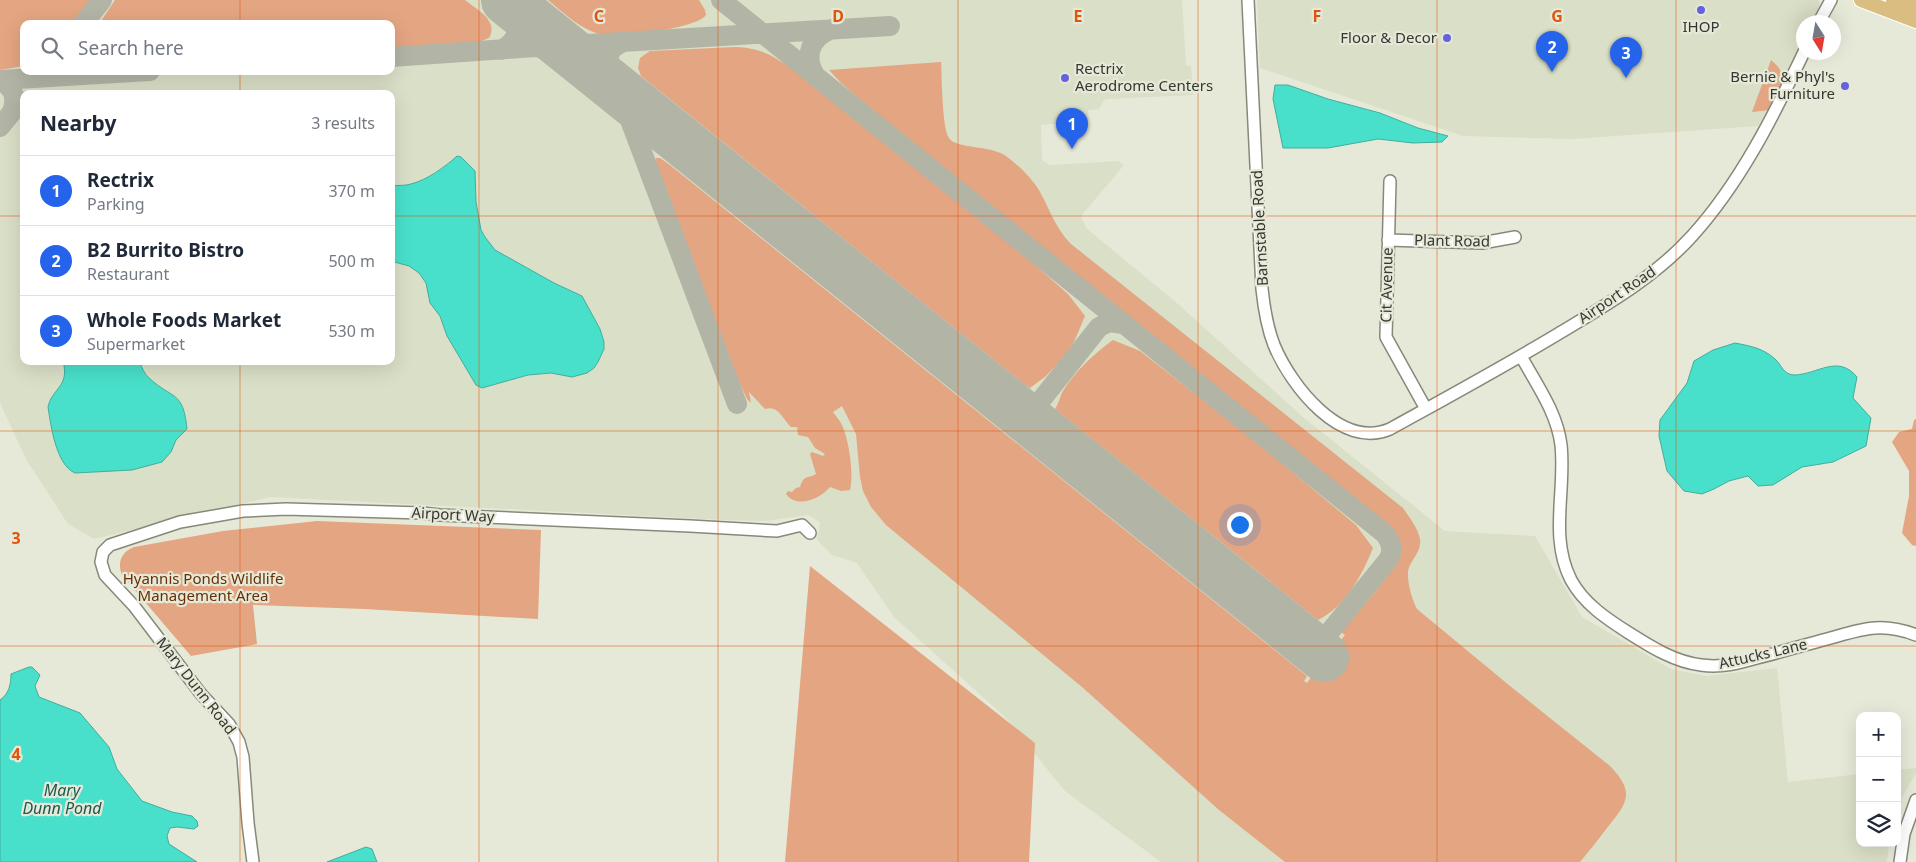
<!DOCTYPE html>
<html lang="en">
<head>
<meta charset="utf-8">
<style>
	body { margin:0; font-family:"Noto Sans",sans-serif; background:#f2f2f3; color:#1f2937 }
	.controls { position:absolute; right:15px; bottom:15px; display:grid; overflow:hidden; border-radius:10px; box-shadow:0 5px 20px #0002 }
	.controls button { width:45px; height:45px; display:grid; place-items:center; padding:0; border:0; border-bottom:1px solid #e0e1e3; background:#fff; color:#1f2937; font:25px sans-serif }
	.compass { position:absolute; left:1796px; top:15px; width:45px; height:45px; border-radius:50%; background:#fff; box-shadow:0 5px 20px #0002; rotate:169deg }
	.you { position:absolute; left:1239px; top:524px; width:18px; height:18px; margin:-12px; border:4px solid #fff; border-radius:50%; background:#1a73e8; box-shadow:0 0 0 8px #1a73e833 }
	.badge { display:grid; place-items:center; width:32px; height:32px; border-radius:50%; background:#2563eb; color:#fff; font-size:16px; font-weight:700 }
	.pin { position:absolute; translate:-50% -41px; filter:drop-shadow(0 1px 2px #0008) }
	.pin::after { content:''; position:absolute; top:26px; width:18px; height:15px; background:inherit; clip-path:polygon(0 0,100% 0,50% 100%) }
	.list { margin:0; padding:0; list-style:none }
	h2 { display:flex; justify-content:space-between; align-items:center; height:65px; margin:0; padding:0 20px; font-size:21px }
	h2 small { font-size:16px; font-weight:400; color:#747a83 }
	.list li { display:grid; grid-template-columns:32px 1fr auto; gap:15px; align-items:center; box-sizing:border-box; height:70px; padding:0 20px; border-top:1px solid #e0e1e3 }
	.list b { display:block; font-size:19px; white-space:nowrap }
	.list p { margin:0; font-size:16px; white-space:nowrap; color:#747a83 }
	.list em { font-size:16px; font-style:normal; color:#747a83 }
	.icon { flex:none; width:28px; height:28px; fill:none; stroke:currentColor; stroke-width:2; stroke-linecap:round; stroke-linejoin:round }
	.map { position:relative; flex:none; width:1916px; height:862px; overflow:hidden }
	.search { position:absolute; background:#fff; box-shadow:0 5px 20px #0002; left:20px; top:20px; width:375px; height:55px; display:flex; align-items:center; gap:12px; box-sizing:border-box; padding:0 18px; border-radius:10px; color:#747a83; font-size:19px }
	.panel { position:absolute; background:#fff; box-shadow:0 5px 20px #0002; left:20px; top:90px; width:375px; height:275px; border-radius:10px }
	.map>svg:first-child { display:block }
</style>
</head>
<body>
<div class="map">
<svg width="1916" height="862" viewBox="0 0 1916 862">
	<rect width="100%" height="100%" fill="#e6e9d8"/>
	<path fill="#dadfc7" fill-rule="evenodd" d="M 0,0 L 1182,0 L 1186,65 L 1191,66 L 1193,95 L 1108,99 L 1104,100 L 1099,109 L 1088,110 L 1089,121 L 1041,125 L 1042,160 L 1050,165 L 1118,161 L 1124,165 L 1081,216 L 1086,228 L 1178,304 L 1303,417 L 1445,531 L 1535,536 L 1582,617 L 1671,669 L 1706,676 L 1777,668 L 1788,782 L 1860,774 L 1860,843 L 1889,843 L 1887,862 L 1161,862 L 1065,791 L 1005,717 L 894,617 L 857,563 L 832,555 L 817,540 L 820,522 L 808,515 L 766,521 L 725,520 L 270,497 L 94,539 L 68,524 L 26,459 L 0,403 ZM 24,24 L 391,24 L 391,71 L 24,71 ZM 24,94 L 391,94 L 391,361 L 24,361 Z
		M 1257,0 L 1819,0 L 1820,10 L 1813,22 L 1804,22 L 1803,41 L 1758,126 L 1572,139 L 1463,136 L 1260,68 Z
		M 1916,768 L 1916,773 L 1897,806 L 1897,770 Z"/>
	<path fill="#e4a582" d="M 0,0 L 91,0 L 71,24 L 24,24 L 24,66 L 0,70 Z
		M 115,0 L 465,0 C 477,10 499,20 489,38 L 479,42 L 391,48 L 391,24 L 99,24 Z
		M 548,0 L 699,0 L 705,10 L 706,15 C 697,29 616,38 599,34 C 580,29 563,12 548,0 Z
		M 735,47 C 758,48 769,53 788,66 L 1018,250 L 1068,294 L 1085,316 L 1074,342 L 1061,360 L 1046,376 L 1030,388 L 1025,385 L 641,76 L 638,68 L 640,58 L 650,51 Z
		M 1771,60 C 1793,78 1780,90 1770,110 L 1752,112 Z
		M 941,62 C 942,77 942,129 949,138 C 956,149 990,145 1006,156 C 1018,165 1032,178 1040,192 C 1050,210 1056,229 1071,244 L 1403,508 C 1409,517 1418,528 1420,539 C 1422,552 1410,560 1408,571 C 1407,582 1412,600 1417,609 L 1510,686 L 1610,766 C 1636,793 1627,803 1607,828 C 1598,840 1589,851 1580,862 L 1285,862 L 1219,810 L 1082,687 L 886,525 L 871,507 L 863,491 L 860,477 L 856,434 L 842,406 L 833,412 C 836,416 840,421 842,425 C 849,440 854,474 850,490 L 841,491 L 830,487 C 820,499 797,509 786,494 L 788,491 L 792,492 L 796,488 L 800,487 C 804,474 808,479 816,474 L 810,454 L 812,452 L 823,456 L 825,454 L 815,448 L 808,437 L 798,435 L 797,427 L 791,427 C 782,418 778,405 765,409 L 749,392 L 751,403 L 747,399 L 739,382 L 662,178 L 655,161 L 656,158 L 660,158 L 670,165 L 1307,676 L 1304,681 L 1307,683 L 1315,672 L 1314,670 L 1334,645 L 1336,646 L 1345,635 L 1341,632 C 1354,616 1395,572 1399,555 C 1402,546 1399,537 1393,530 L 883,120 L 841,83 L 829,70 Z
		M 1113,340 L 1140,351 L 1244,432 L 1356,525 L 1373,548 C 1362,575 1346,606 1318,620 L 1055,409 C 1059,403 1060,396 1063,391 C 1076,370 1094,354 1113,340 Z
		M 1916,419 L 1916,546 L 1912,545 L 1902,533 L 1909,496 L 1909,471 L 1892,442 L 1899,432 L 1912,429 L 1914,420 Z
		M 317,521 L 541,530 L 538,619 L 364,609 L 253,605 L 257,644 L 191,656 L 122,575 C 117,563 121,552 134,547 L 223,531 Z
		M 810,566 L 1035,743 L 1029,862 L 785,862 Z"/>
	<path fill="#48e0ca" stroke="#43ad9c" d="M 1275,85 L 1288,85 L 1328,99 L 1380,113 L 1418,128 L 1448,136 L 1442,142 L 1413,143 L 1378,139 L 1328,148 L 1283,148 L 1273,99 Z
		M 457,156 L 461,157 L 475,171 L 476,202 L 481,230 L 485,237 L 495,250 L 554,283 L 582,296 L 600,329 L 604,342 L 604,349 L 598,362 L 594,368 L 587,373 L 572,377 L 551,373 L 528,375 L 482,388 L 476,385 L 447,336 L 440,316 L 430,303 L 426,283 L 419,273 L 409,266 L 391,261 L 391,186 C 398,185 405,186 411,184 C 427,180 445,167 457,156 Z
		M 1735,343 C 1750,346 1763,348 1775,359 C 1782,365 1783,375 1795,375 C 1818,374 1838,354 1857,377 L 1853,398 L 1871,418 L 1866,446 L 1833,462 L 1802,467 L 1773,485 L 1758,486 L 1748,476 L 1729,481 L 1714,489 L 1702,494 L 1684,491 L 1667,471 L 1659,436 L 1660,420 L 1687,383 L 1694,361 L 1713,350 Z
		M 63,361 L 139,361 C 142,367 144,374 149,378 C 173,400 183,390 187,429 L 176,440 L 171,452 L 162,462 L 132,470 L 75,473 C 56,465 51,426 48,407 C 52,388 70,387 63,361 Z
		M 29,667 L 32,667 L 40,675 L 35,686 L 39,697 L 80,713 L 109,747 L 117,769 L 142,801 L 172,812 L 192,816 L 197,821 L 198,826 L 194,829 L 177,827 L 170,828 L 167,836 L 169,844 L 197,862 L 0,862 L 0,700 C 9,694 11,684 11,674 Z
		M 366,847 L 372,849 L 377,862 L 327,862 Z"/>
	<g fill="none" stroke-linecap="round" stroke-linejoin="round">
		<path stroke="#b2b4a6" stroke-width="20" d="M 721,0 L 1385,534 C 1391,542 1394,551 1388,560 L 1315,650
			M 83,24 L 102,0
			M 545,32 L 569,42 L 588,44 L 890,26
			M 501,50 C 520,40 521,25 513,6
			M 391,57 L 535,47 L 558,51 L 578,58
			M 816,77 C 803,57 810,37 832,29
			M 0,80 L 150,71
			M 0,81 C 14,87 17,98 12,112
			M 614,88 C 605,71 602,49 624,42
			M 619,91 L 737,404
			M 0,127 L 21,101
			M 1009,405 C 1020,409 1028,411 1038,404
			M 1042,432 L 1036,415 L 1038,404 L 1099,327 L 1110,322 L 1123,324"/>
		<path stroke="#b2b4a6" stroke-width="50" d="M 506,0 L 1324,657"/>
		<g stroke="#86897a" stroke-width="14">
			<path id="minor" d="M 1248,0 L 1262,289 C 1264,308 1267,327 1274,345 C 1291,386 1341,450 1390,429 C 1446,398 1503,367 1558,334 C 1606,305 1654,278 1692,236 C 1740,183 1773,117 1804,52
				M 1819,22 L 1831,0
				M 1390,181 L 1386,337 L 1426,409
				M 1388,240 L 1482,243 L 1515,237
				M 1521,356 C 1536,384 1557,412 1561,445 C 1566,491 1549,537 1571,580 C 1584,604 1607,619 1629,633 C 1651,647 1675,662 1701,665 C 1721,668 1739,663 1757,658 C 1781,652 1804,645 1827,639 C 1842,635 1859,629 1875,628 C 1889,627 1903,630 1916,635
				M 253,862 L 248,823 L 243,757 L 239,742 L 229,724 L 201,694 L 134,606 L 105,575 L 101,562 L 103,552 L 110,545 L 180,522 L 243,511 L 286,509 L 422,513 L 440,515 L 690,526 L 777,531 L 802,525 L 810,533
				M 1900,862 L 1904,834 L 1916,800"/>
		</g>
		<g stroke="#fff" stroke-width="16">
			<path id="major" d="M 1861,0 L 1916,21
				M 1893,0 L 1916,7"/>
		</g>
		<use href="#minor" stroke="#fff" stroke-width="11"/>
		<use href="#major" stroke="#d9bd81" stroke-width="14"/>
	</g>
	<path fill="none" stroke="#df570e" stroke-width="1" stroke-opacity="0.55" d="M 240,0 L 240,24M 479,0 L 479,862M 718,0 L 718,862M 958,0 L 958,862M 1198,0 L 1198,862M 1437,0 L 1437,862M 1676,0 L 1676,862M 240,71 L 240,94M 0,216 L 24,216M 391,216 L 1916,216M 240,361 L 240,862M 0,431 L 1916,431M 0,646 L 1916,646"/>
	<g fill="#6562db" stroke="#e6e9d8" stroke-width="2">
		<circle cx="1701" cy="10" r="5"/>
		<circle cx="1447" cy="38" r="5"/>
		<circle cx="1065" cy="78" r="5"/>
		<circle cx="1845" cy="86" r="5"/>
	</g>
	<g text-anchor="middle" stroke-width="4.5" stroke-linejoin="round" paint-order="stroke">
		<g font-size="15" fill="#363731" stroke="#e6e9d8" text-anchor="end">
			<text x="1701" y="32" text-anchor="middle">IHOP</text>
			<text x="1437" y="43">Floor &amp; Decor</text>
			<text x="1075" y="74" text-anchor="start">Rectrix<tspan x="1075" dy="17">Aerodrome Centers</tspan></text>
			<text x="1835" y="82">Bernie &amp; Phyl's<tspan x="1835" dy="17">Furniture</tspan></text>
		</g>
		<g font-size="15" fill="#363731" stroke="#e6e9d8">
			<text transform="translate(1260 228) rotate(-93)" y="5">Barnstable Road</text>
			<text transform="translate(1452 241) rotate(1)" y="5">Plant Road</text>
			<text transform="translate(1387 285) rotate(-89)" y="5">Cit Avenue</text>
			<text transform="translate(1617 295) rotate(-34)" y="5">Airport Road</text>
			<text transform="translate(453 515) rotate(3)" y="5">Airport Way</text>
			<text transform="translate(1763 654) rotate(-13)" y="5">Attucks Lane</text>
			<text transform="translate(196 686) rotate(52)" y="5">Mary Dunn Road</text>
		</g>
		<g font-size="15" fill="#682f05" stroke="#e6e9d8">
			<text x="203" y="584">Hyannis Ponds Wildlife<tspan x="203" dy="17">Management Area</tspan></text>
		</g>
		<g font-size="16" font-style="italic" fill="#1c5950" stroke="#e6e9d8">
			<text x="62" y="796">Mary<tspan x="62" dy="18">Dunn Pond</tspan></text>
		</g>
	</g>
	<g font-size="16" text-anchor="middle" font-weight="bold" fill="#df570e" stroke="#e6e9d8" stroke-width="4.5" stroke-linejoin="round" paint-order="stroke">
		<text x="599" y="22">C</text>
		<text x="838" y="22">D</text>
		<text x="1078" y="22">E</text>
		<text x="1317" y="22">F</text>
		<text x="1557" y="22">G</text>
		<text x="16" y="544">3</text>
		<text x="16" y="760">4</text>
	</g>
</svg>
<div class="controls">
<button>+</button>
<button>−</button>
<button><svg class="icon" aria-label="layers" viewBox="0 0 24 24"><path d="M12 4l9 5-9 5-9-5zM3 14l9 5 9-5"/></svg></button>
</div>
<svg class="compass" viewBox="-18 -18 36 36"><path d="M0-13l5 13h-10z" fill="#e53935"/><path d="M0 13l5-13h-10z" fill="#747a83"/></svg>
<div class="you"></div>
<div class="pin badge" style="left:1072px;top:149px">1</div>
<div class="pin badge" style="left:1552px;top:72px">2</div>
<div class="pin badge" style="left:1626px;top:78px">3</div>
<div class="search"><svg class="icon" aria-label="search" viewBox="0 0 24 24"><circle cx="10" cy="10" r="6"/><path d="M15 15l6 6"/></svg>Search here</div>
<section class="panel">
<h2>Nearby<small>3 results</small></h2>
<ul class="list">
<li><span class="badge">1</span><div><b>Rectrix</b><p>Parking</p></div><em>370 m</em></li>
<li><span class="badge">2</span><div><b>B2 Burrito Bistro</b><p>Restaurant</p></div><em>500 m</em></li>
<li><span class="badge">3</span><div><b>Whole Foods Market</b><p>Supermarket</p></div><em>530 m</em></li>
</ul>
</section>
</div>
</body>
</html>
